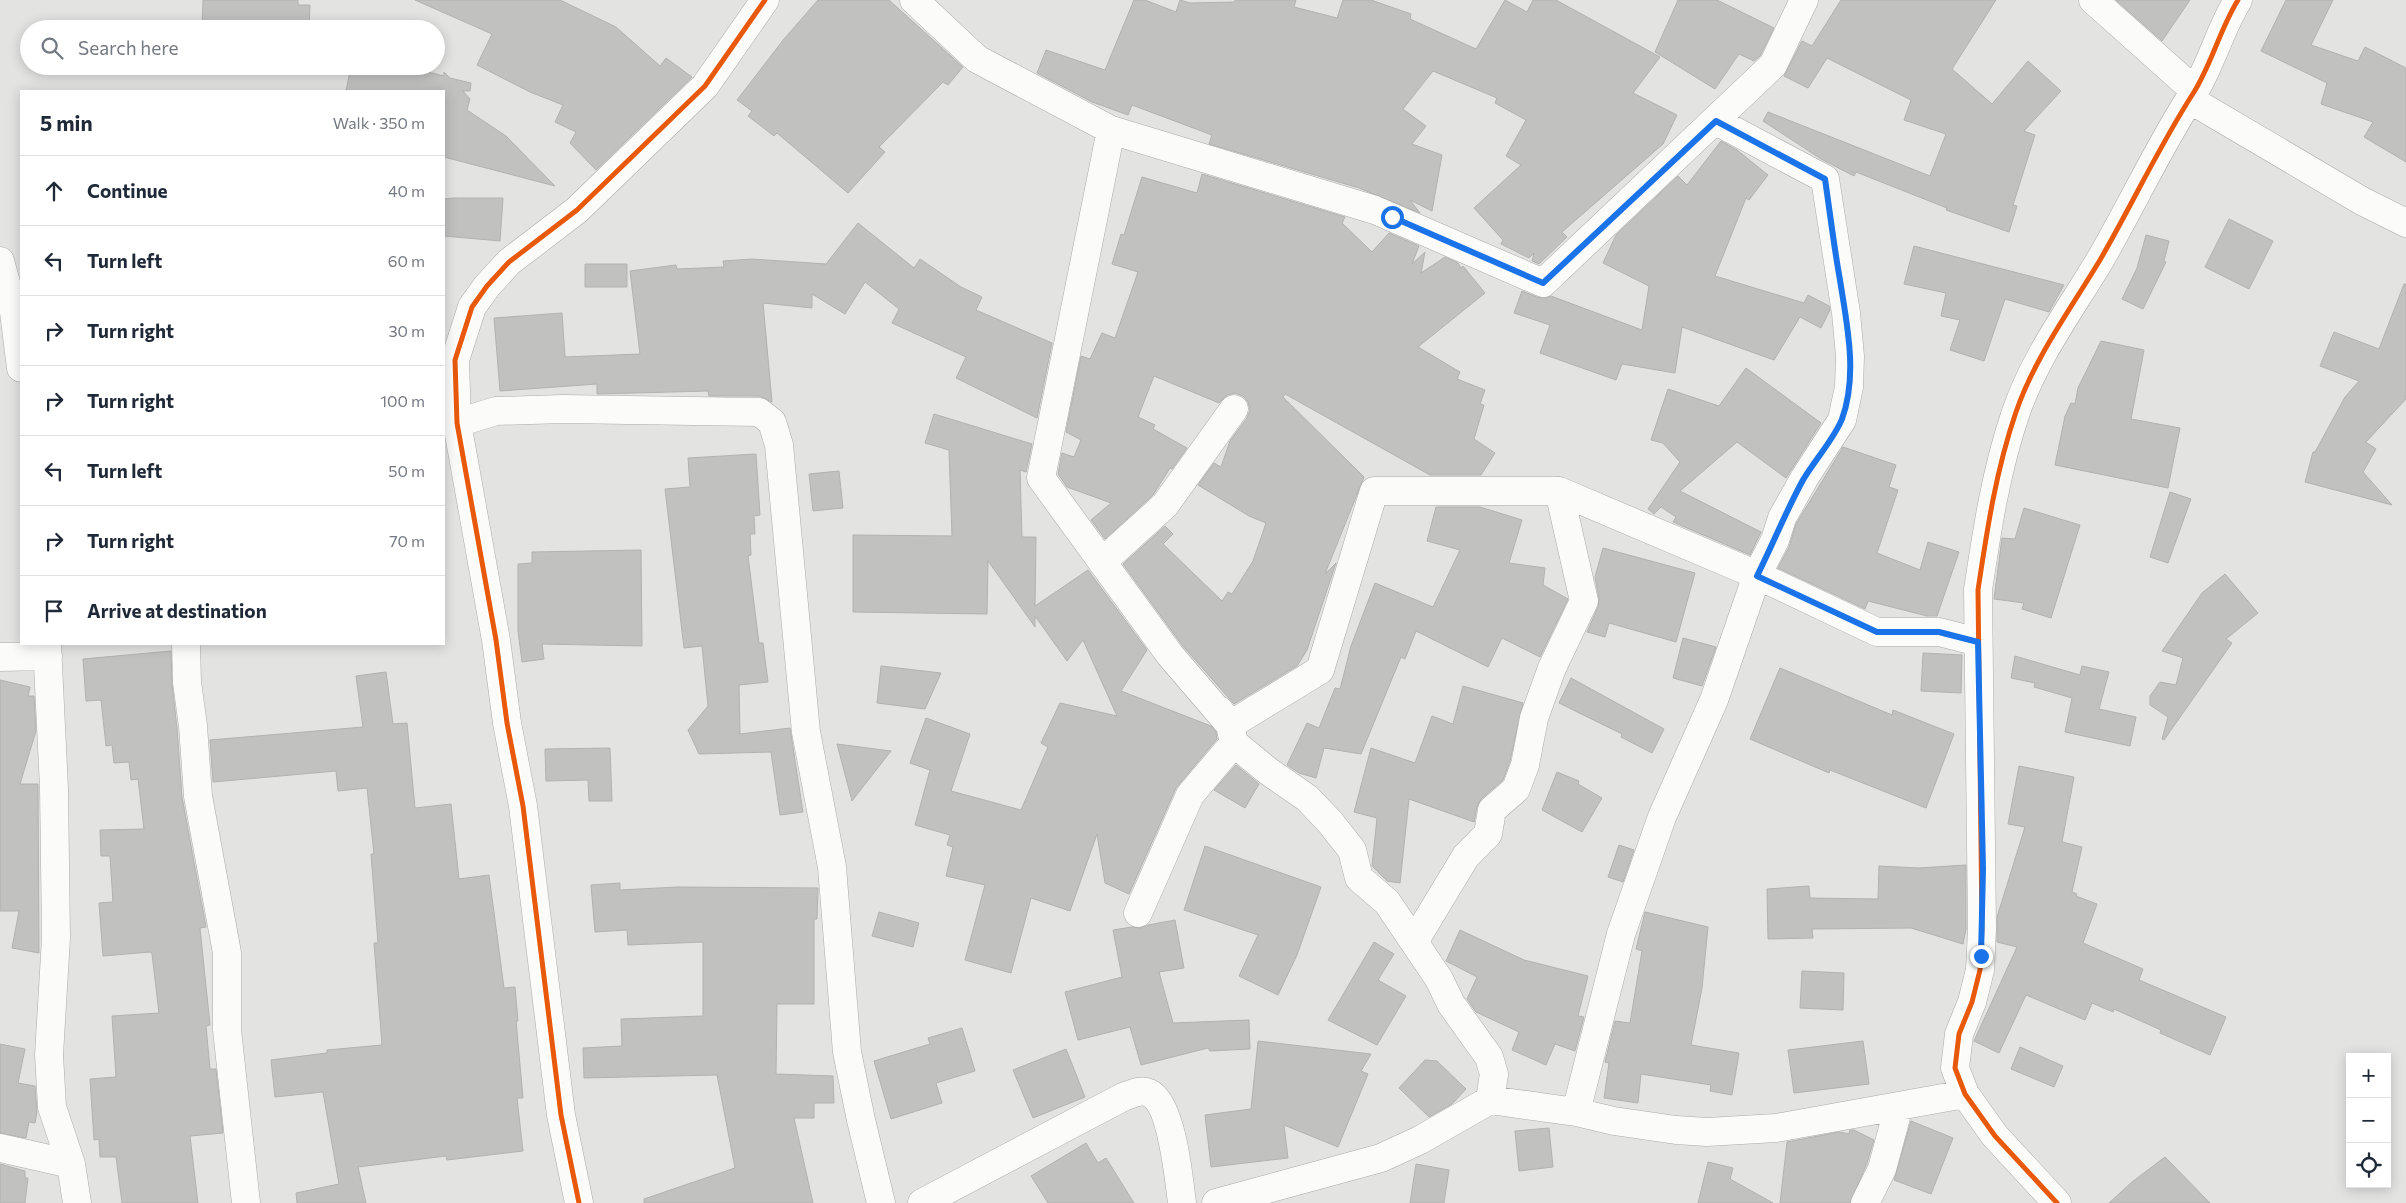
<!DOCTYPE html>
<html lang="en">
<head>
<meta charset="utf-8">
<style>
	body { margin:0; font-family:Commissioner,sans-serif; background:#f2f2f3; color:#1f2937 }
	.controls { position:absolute; right:15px; bottom:15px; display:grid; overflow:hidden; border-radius:0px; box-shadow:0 2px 12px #0003 }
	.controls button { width:45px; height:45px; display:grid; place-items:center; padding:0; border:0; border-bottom:1px solid #e0e1e3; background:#fff; color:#1f2937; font:25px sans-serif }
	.stop { position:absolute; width:15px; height:15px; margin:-11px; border:4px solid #1a73e8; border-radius:50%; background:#fff }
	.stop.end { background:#1a73e8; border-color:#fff; box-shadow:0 1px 5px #0008 }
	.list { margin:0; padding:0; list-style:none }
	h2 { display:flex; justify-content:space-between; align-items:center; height:65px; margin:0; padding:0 20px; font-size:21px }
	h2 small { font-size:16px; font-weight:400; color:#747a83 }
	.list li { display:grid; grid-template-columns:32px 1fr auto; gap:15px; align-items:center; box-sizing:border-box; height:70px; padding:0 20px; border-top:1px solid #e0e1e3 }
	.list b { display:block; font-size:19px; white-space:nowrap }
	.list em { font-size:16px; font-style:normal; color:#747a83 }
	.icon { flex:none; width:28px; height:28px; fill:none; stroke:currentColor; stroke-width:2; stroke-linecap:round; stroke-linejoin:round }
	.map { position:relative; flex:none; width:2406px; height:1203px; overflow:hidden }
	.search { position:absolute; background:#fff; box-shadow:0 2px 12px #0003; left:20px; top:20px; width:425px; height:55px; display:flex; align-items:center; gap:12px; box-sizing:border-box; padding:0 18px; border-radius:28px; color:#747a83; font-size:19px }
	.panel { position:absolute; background:#fff; box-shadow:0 2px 12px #0003; left:20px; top:90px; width:425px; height:555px; border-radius:0px }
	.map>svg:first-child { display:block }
</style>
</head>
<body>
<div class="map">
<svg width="2406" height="1203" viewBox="0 0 2406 1203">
	<rect width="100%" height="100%" fill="#e3e3e1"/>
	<path fill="#c1c1bf" stroke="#b2b2b1" d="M 203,0 L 298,0 L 298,5 L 310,5 L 309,29 L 202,29 Z
		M 415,0 L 560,0 L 616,27 L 660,66 L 666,58 L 692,77 L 596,170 L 570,143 L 576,132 L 555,122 L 563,105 L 530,92 L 477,65 L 492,34 Z
		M 818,0 L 889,0 L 963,67 L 948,85 L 943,82 L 879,147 L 885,152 L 848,193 L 777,133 L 774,136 L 748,116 L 752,111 L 737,100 L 784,39 Z
		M 1134,0 L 1145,0 L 1176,12 L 1180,0 L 1190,3 L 1235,2 L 1235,0 L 1296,0 L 1294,7 L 1337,18 L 1343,0 L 1371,0 L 1411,14 L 1410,19 L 1476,49 L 1505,0 L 1527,12 L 1533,0 L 1556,0 L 1660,57 L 1633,93 L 1677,115 L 1663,144 L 1562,232 L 1567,237 L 1539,264 L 1532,261 L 1534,253 L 1529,258 L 1501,244 L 1503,240 L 1474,208 L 1521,165 L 1506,156 L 1526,120 L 1495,103 L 1497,98 L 1433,71 L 1403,109 L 1426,126 L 1412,144 L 1442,155 L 1432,211 L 1410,200 L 1420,213 L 1359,188 L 1209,144 L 1212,135 L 1132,105 L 1128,115 L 1092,102 L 1037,73 L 1046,50 L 1105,70 Z
		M 1678,0 L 1717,0 L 1774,28 L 1760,56 L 1754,61 L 1739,54 L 1715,89 L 1655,52 Z
		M 1841,0 L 1996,0 L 1952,69 L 1992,104 L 2028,61 L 2061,91 L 2024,131 L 2035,135 L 2013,205 L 2017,206 L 2009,232 L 1946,210 L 1947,208 L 1856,172 L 1854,176 L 1821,159 L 1763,121 L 1768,112 L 1930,176 L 1946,134 L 1904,120 L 1911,100 L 1827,58 L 1808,88 L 1784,76 L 1802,41 L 1812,46 Z
		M 2116,0 L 2190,0 L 2162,41 Z
		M 2286,0 L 2333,0 L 2311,45 L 2358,61 L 2365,47 L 2406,68 L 2406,162 L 2364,137 L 2373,122 L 2321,104 L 2327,83 L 2261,51 Z
		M 351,66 L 430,66 L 428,72 L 444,76 L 444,72 L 450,78 L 471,83 L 470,91 L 463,91 L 470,99 L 467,110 L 506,136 L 555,186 L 444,157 L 444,91 L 346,91 Z
		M 1721,141 L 1737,150 L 1768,175 L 1749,200 L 1746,198 L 1715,276 L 1804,303 L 1808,295 L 1829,306 L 1830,310 L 1821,328 L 1800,317 L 1774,360 L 1682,327 L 1675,373 L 1622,364 L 1616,380 L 1540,353 L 1550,325 L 1514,313 L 1522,291 L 1537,297 L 1545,298 L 1551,296 L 1642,330 L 1649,286 L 1603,263 L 1616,235 L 1678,176 L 1687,185 Z
		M 1202,174 L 1345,217 L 1342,223 L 1372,252 L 1389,233 L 1419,246 L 1412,264 L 1425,252 L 1421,273 L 1445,257 L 1458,263 L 1461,268 L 1463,266 L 1485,293 L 1418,347 L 1460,372 L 1457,379 L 1485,390 L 1480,404 L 1484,405 L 1474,439 L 1495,453 L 1481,475 L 1430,475 L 1285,394 L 1283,397 L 1364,477 L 1325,574 L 1336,563 L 1307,650 L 1297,666 L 1234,704 L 1182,645 L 1123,564 L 1165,526 L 1173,534 L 1163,544 L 1222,601 L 1228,592 L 1232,594 L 1253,561 L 1266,523 L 1249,516 L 1198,485 L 1214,463 L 1221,467 L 1230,441 L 1247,418 L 1250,410 L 1248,402 L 1243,396 L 1235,393 L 1227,395 L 1219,403 L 1154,376 L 1138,417 L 1155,425 L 1153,429 L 1187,448 L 1172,469 L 1170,468 L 1153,495 L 1105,539 L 1091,520 L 1111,503 L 1067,487 L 1058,474 L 1062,453 L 1074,457 L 1081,440 L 1066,432 L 1081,356 L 1090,359 L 1102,333 L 1115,338 L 1138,272 L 1112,264 L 1121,234 L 1124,235 L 1142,177 L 1197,193 Z
		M 454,198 L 503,198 L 500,241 L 444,236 L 444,199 Z
		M 2229,219 L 2273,241 L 2249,289 L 2205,267 Z
		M 858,223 L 914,268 L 920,259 L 961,287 L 982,297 L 976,310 L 1052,343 L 1037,418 L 956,378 L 966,357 L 892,323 L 899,309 L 865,282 L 845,314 L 812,294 L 812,308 L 763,303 L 772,402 L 759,396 L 709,396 L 708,391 L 597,394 L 597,384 L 500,391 L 494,318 L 562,313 L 565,357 L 640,354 L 630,271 L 676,265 L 677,269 L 724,267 L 723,261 L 752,259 L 826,264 Z
		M 2146,235 L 2169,241 L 2164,261 L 2166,262 L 2143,309 L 2122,299 L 2137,268 Z
		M 1914,246 L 2064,285 L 2049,312 L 2005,299 L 1984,361 L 1950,350 L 1960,320 L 1941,316 L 1946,293 L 1904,284 Z
		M 585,264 L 627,264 L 627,287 L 585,287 Z
		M 2404,284 L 2406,284 L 2406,399 L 2366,442 L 2376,449 L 2363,472 L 2392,505 L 2305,482 L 2313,452 L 2315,452 L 2345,397 L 2359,381 L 2320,366 L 2334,332 L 2379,349 Z
		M 2101,341 L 2144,350 L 2131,419 L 2180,428 L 2168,488 L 2055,465 L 2065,416 L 2071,403 L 2075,404 L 2078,388 Z
		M 1746,368 L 1821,423 L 1786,478 L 1737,442 L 1680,491 L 1761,532 L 1750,555 L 1673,522 L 1676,517 L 1661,507 L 1654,514 L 1648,509 L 1680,462 L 1663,443 L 1651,440 L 1668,389 L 1719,406 Z
		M 934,414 L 1032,444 L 1026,472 L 1020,470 L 1022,537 L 1036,537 L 1035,606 L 1088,570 L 1147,650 L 1121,691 L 1211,726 L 1216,732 L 1217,739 L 1176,788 L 1129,894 L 1105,883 L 1097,834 L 1070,911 L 1031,898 L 1011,973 L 965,960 L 985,885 L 946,876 L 953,847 L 947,845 L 950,835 L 915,825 L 930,770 L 910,763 L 926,718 L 970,734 L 951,791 L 1021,810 L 1048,747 L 1041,743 L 1060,703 L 1117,716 L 1083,640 L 1067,661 L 1035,616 L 1035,627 L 988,561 L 987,614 L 853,612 L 853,535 L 952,536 L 949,450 L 925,443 Z
		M 1843,447 L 1896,465 L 1889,487 L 1898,490 L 1877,553 L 1920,570 L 1928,542 L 1959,552 L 1937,616 L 1927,616 L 1868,601 L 1865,609 L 1778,568 L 1789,547 L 1796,524 Z
		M 756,454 L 760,515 L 754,516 L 755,534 L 750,534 L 751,555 L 748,556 L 759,643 L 763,643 L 768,682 L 739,685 L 740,734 L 790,728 L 803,812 L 780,815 L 771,752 L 699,754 L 688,730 L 708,706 L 702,646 L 684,648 L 665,489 L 690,487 L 688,458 Z
		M 839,471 L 843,508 L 813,511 L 809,474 Z
		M 2170,492 L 2191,499 L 2168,563 L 2150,557 Z
		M 1436,507 L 1480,507 L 1522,520 L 1509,563 L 1545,568 L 1543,585 L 1568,599 L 1540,657 L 1502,638 L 1488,667 L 1416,631 L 1405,659 L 1401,657 L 1361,754 L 1324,748 L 1316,778 L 1299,773 L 1287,765 L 1307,723 L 1319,728 L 1335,688 L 1340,689 L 1351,646 L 1375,583 L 1433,607 L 1460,550 L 1427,541 Z
		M 2024,508 L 2080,525 L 2051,618 L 2022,609 L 2024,603 L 1994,599 L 2002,538 L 2015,539 Z
		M 1603,548 L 1695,573 L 1676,642 L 1609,623 L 1605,637 L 1587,632 L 1598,607 L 1599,598 L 1595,577 Z
		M 641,550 L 642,646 L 542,644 L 544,659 L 522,662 L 518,631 L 518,564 L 532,563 L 532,552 Z
		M 2225,574 L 2258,613 L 2226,639 L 2232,643 L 2164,740 L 2162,739 L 2168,717 L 2150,705 L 2150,696 L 2160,682 L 2176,685 L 2183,658 L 2162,651 L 2202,593 Z
		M 1683,638 L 1716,647 L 1702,686 L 1673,678 Z
		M 171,651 L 172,684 L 177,728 L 182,797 L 206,927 L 200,928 L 210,1025 L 206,1026 L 210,1069 L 216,1069 L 223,1133 L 190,1136 L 198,1203 L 122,1203 L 116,1157 L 100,1157 L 99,1139 L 94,1140 L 90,1079 L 116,1077 L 112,1016 L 159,1013 L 152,954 L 150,952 L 103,956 L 99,903 L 113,902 L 110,856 L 101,856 L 100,830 L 144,829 L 138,779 L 131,780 L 129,762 L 114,763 L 112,745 L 106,746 L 101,700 L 86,701 L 83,659 Z
		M 1923,653 L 1962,655 L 1961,693 L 1921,691 Z
		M 2015,656 L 2080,675 L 2082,666 L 2109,672 L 2099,709 L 2136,717 L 2130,746 L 2065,732 L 2072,698 L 2034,687 L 2035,683 L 2011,678 Z
		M 881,666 L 941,673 L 925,709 L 877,703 Z
		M 1780,668 L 1892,715 L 1893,710 L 1954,734 L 1926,808 L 1830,770 L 1829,773 L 1750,739 Z
		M 386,672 L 393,724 L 407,723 L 415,808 L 451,804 L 459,879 L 489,875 L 504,988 L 515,987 L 518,1021 L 516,1021 L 523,1098 L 517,1098 L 523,1151 L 447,1160 L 446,1156 L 358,1167 L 366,1203 L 297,1203 L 296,1193 L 339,1184 L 323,1092 L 275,1097 L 271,1060 L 327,1053 L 327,1050 L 382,1045 L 374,943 L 378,943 L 371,854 L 374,854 L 367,788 L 338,791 L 336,771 L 213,782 L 210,740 L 363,727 L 356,676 Z
		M 1571,678 L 1664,729 L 1652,753 L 1621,737 L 1622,734 L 1559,703 Z
		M 0,680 L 30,687 L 28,696 L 34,696 L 36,731 L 20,784 L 38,784 L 39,953 L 12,948 L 19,911 L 0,911 Z
		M 1463,686 L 1523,703 L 1510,761 L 1503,780 L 1481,799 L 1477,807 L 1474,822 L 1409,799 L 1400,883 L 1387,881 L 1372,866 L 1377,818 L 1354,812 L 1371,748 L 1415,763 L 1432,716 L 1453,724 Z
		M 837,744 L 891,751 L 852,801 Z
		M 610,748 L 612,801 L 589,801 L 588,780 L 546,781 L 545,749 Z
		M 1236,765 L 1259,784 L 1245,808 L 1214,790 Z
		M 2019,766 L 2074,777 L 2062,842 L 2082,847 L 2072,892 L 2077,894 L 2076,896 L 2097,904 L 2083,943 L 2143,969 L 2139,980 L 2226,1017 L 2210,1055 L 2160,1033 L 2161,1030 L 2114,1009 L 2113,1012 L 2092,1003 L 2085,1020 L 2026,995 L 1999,1053 L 1974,1041 L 2017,947 L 1997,942 L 1997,917 L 2025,827 L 2008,824 Z
		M 1557,772 L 1579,781 L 1578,784 L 1602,798 L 1582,832 L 1542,810 Z
		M 1619,845 L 1634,850 L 1623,882 L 1608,877 Z
		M 1205,846 L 1321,887 L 1297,955 L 1278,995 L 1239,976 L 1258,935 L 1184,910 Z
		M 1966,865 L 1966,929 L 1963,944 L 1911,928 L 1812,929 L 1813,938 L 1768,939 L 1767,889 L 1809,886 L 1810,898 L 1878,899 L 1879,866 L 1918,868 Z
		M 620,883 L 620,890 L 677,887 L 818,888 L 817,919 L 814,919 L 814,1004 L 777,1004 L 776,1074 L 833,1076 L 834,1103 L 814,1103 L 814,1118 L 794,1118 L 813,1203 L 644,1203 L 644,1199 L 735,1168 L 717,1075 L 584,1078 L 583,1048 L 622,1046 L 621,1019 L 703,1016 L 703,942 L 628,945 L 627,930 L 595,932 L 591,885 Z
		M 879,912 L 919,923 L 913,947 L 872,936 Z
		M 1645,912 L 1708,927 L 1702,988 L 1691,1045 L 1739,1053 L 1732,1095 L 1710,1091 L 1711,1085 L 1641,1074 L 1638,1103 L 1604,1098 L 1609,1063 L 1605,1062 L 1615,1021 L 1630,1023 L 1642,951 L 1636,949 Z
		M 1175,920 L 1184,968 L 1159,972 L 1173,1023 L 1249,1020 L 1250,1049 L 1210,1051 L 1208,1048 L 1141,1065 L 1130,1027 L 1078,1040 L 1065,992 L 1122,977 L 1113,930 L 1132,927 L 1140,928 L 1148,925 Z
		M 1460,930 L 1524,960 L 1588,976 L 1578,1016 L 1584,1017 L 1575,1051 L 1555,1044 L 1546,1065 L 1512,1050 L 1519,1032 L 1476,1012 L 1467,999 L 1477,977 L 1446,961 Z
		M 1374,942 L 1394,954 L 1378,980 L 1406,996 L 1377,1045 L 1328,1020 Z
		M 1802,971 L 1844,973 L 1843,1010 L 1800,1008 Z
		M 962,1028 L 975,1071 L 936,1083 L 942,1103 L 891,1119 L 874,1061 L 930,1044 L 928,1038 Z
		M 1258,1041 L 1371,1054 L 1361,1071 L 1368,1074 L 1338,1147 L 1284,1125 L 1288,1158 L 1211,1167 L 1205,1115 L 1251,1109 Z
		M 1863,1041 L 1869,1084 L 1794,1093 L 1788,1050 Z
		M 0,1044 L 25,1049 L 18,1083 L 35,1086 L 37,1112 L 35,1123 L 29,1122 L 26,1138 L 0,1133 Z
		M 2020,1047 L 2063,1066 L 2054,1087 L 2011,1069 Z
		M 1066,1049 L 1085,1097 L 1033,1118 L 1013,1070 Z
		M 1425,1060 L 1437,1061 L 1466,1089 L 1452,1104 L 1429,1117 L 1399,1088 Z
		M 1911,1121 L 1953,1138 L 1931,1194 L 1894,1180 Z
		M 1549,1128 L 1553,1167 L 1519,1171 L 1515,1131 Z
		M 1850,1130 L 1854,1130 L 1874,1140 L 1867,1163 L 1850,1203 L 1780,1203 L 1787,1142 L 1839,1132 L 1849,1134 Z
		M 1086,1143 L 1098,1163 L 1106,1158 L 1134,1203 L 1048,1203 L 1031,1176 Z
		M 2165,1157 L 2210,1203 L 2109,1203 L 2132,1182 Z
		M 1708,1162 L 1733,1168 L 1730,1179 L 1773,1203 L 1698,1203 Z
		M 0,1164 L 25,1171 L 25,1178 L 28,1178 L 25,1203 L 0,1203 Z
		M 1416,1164 L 1449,1170 L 1444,1203 L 1410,1203 Z"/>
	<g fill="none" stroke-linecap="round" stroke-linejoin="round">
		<g stroke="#ababa9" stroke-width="29">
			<path id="minor" d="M 914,0 L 977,59 L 1111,130 L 1375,210 L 1543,283 L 1773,65 L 1804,0
				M 2093,0 L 2195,91
				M 2189,99 L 2362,201 L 2406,223
				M 1111,130 L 1041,478 L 1170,655 L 1230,725 L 1234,743 L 1268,771 L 1307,798 L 1330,822 L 1352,850 L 1359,878 L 1387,902 L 1439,979 L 1451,1004 L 1489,1057 L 1494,1074 L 1490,1100
				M 0,261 L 14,312 L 21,368
				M 457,423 L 496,411 L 563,409 L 759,412 L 772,422 L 779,445 L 806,732 L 832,867 L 847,1052 L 861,1120 L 881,1203
				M 1102,562 L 1165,505 L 1234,409
				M 47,644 L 54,788 L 56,938 L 49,1055 L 52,1107 L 71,1164 L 77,1203
				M 186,644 L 187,682 L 193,726 L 198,796 L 227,953 L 227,1030 L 246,1203
				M 0,657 L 48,656
				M 1219,710 L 1230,725 L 1320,670 L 1374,491 L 1559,491 L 1757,575 L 1877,632 L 1939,632 L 1978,642
				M 1138,913 L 1190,795 L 1234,743
				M 1414,942 L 1466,856 L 1488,834 L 1492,810 L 1516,789 L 1525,765 L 1534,718 L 1552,668 L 1584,601 L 1559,491
				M 1576,1112 L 1621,934 L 1662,817 L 1714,700 L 1757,575 L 1775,540 L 1782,518 L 1805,477 L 1842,420 L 1849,387 L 1850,356 L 1846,313 L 1825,179 L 1716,121
				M 0,1148 L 71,1164
				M 579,1203 L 561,1115 L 523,806 L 507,723 L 496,640 L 457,423 L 455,360 L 472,307 L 487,286 L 509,262 L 577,210 L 705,86 L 765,0
				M 922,1203 L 1123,1097 C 1131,1094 1141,1089 1149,1093 C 1172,1103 1179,1180 1182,1203
				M 1216,1203 L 1381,1158 L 1420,1140 L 1490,1100 L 1576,1112 L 1614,1121 L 1676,1130 L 1707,1132 L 1776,1128 L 1965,1094
				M 1865,1203 L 1882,1169 L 1899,1106
				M 2057,1203 L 1995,1136 L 1965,1094 L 1955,1068 L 1959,1034 L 1972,1002 L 1980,970 L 1982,929 L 1978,590 C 1987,530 1996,470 2016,412 C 2035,357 2070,310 2100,260 C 2132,205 2159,146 2194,92 C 2212,63 2220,29 2238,0"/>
		</g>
		<use href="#minor" stroke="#fbfbfa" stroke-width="28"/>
		<g stroke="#fff" stroke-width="8">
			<path id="cycleway" d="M 579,1203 L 561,1115 L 523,806 L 507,723 L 496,640 L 457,423 L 455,360 L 472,307 L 487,286 L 509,262 L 577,210 L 705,86 L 765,0
				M 2057,1203 L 1995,1136 L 1965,1094 L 1955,1068 L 1959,1034 L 1972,1002 L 1980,970 L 1982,929 L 1978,590 C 1987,530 1996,470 2016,412 C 2035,357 2070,310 2100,260 C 2132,205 2159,146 2194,92 C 2212,63 2220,29 2238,0"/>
		</g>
		<use href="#cycleway" stroke="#e8590c" stroke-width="5"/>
	</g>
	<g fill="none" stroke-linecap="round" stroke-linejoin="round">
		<path stroke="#1a73e8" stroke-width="6" d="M 1392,217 L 1543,283 L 1716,121 L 1825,179 C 1830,213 1834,247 1840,280 C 1847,325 1858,375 1842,419 C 1834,439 1814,461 1803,480 C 1786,511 1773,544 1757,576 L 1877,632 L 1939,632 L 1978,642 L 1983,869 L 1981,956"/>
	</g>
</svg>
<div class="controls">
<button>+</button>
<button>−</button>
<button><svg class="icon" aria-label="locate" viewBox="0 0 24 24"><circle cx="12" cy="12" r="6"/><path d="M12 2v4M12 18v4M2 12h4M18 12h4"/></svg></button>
</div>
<div class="stop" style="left:1392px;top:217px"></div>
<div class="stop end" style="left:1981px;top:956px"></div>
<div class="search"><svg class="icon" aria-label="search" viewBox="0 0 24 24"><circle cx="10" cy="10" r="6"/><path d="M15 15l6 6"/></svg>Search here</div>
<section class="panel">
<h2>5 min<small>Walk · 350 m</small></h2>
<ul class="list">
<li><svg class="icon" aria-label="ahead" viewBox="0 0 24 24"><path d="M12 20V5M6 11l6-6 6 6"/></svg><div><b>Continue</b></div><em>40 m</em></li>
<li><svg class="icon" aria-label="left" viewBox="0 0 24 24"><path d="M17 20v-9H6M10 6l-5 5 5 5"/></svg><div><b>Turn left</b></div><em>60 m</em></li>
<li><svg class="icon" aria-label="right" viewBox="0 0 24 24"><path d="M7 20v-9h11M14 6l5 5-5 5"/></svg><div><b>Turn right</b></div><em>30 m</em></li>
<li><svg class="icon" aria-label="right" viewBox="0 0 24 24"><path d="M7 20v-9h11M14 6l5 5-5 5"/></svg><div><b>Turn right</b></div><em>100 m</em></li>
<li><svg class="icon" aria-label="left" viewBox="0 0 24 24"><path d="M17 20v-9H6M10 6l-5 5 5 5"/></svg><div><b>Turn left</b></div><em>50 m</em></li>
<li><svg class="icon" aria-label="right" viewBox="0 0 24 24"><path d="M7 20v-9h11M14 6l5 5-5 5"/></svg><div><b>Turn right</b></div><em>70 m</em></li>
<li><svg class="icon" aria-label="arrive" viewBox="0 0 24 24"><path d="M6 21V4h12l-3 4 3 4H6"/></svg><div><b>Arrive at destination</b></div></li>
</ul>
</section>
</div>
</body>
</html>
